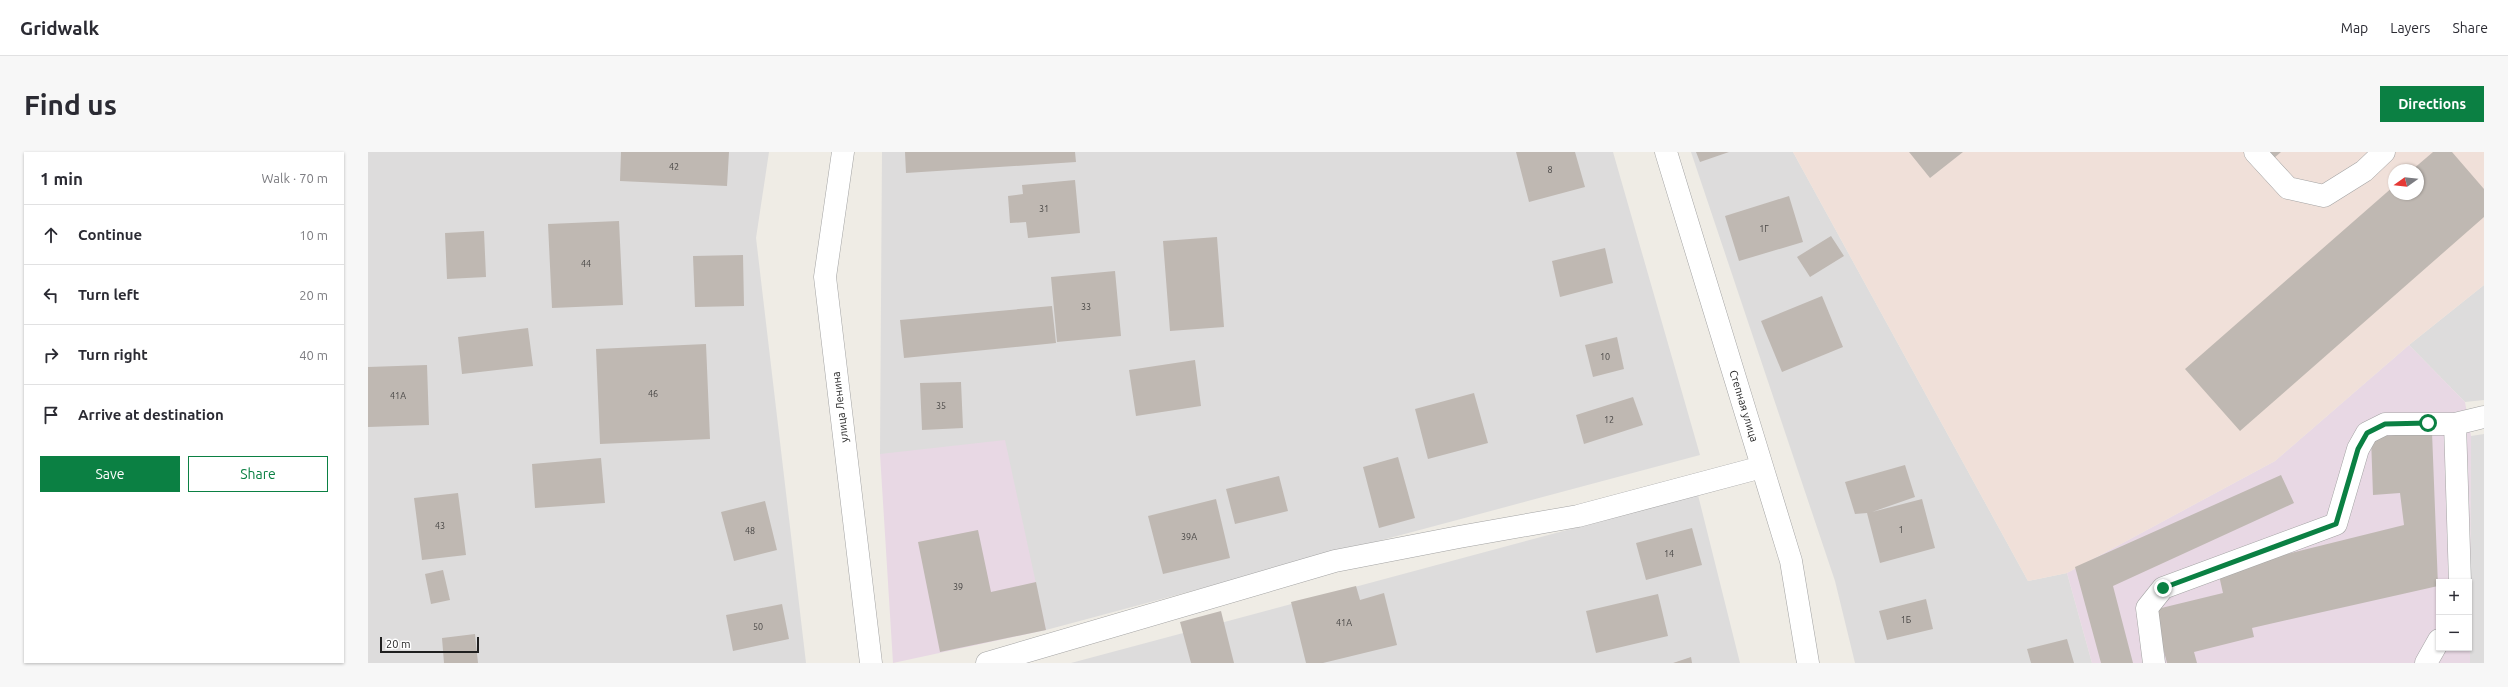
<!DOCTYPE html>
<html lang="en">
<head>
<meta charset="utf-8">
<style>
	body { margin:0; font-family:Ubuntu,sans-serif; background:#f7f7f7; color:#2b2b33 }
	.controls { position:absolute; right:12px; bottom:12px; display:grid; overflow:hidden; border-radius:0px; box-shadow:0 1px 3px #0004 }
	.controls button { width:36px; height:36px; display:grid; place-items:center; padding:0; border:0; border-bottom:1px solid #e1e1e2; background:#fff; color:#2b2b33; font:20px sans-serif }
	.compass { position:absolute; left:2020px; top:12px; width:36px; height:36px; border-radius:50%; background:#fff; box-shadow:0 1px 3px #0004; rotate:255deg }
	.scale { position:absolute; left:12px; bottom:10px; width:99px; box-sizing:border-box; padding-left:4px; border:2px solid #1f1f1f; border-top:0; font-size:11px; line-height:14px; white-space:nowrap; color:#1f1f1f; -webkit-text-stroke:3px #fff; paint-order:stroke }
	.stop { position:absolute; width:12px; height:12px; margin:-9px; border:3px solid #0b8043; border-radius:50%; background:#fff }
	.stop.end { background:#0b8043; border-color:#fff; box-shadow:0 1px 4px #0008 }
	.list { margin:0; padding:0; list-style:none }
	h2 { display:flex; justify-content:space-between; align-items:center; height:52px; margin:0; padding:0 16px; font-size:17px }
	h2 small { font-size:13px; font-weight:400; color:#7c7c81 }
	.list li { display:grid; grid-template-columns:26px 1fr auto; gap:12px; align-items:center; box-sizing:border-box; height:60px; padding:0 16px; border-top:1px solid #e1e1e2 }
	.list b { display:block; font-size:15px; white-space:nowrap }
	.list em { font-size:13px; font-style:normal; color:#7c7c81 }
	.actions { display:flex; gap:8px; padding:12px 16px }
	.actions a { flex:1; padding:9px 0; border:1px solid #0b8043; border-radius:0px; text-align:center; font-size:14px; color:#0b8043 }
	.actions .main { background:#0b8043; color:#fff }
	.icon { flex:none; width:22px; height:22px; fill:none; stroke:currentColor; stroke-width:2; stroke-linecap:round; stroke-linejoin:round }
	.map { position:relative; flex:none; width:2116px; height:511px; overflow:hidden; border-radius:0px }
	header { display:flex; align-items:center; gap:24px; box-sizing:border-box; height:56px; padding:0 20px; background:#fff; border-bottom:1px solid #e1e1e2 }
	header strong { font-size:19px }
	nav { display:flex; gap:22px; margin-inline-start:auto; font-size:14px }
	.intro { display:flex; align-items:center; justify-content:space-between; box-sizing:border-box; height:96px; padding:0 24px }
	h1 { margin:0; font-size:28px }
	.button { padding:10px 18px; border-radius:0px; background:#0b8043; color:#fff; font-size:14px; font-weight:700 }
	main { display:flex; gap:24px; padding:0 24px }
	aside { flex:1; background:#fff; border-radius:0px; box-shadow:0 1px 3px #0004 }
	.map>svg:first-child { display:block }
</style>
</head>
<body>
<header>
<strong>Gridwalk</strong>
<nav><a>Map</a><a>Layers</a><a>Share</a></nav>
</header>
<div class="intro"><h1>Find us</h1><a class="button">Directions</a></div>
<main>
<aside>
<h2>1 min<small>Walk · 70 m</small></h2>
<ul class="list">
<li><svg class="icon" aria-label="ahead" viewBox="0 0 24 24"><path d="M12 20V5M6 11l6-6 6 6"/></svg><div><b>Continue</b></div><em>10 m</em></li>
<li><svg class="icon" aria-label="left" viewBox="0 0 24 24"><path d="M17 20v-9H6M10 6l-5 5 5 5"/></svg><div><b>Turn left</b></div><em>20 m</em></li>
<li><svg class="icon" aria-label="right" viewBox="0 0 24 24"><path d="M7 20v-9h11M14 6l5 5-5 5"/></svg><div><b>Turn right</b></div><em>40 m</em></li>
<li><svg class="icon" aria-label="arrive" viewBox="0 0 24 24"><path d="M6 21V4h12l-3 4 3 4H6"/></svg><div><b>Arrive at destination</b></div></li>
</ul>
<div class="actions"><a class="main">Save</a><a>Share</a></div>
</aside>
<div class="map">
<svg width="2116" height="511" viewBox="0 0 2116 511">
	<rect width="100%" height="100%" fill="#efece5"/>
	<path fill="#dddcdc" d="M 0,0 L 401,0 L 388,86 L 438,511 L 0,511 Z
		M 514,0 L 1245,0 L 1332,303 L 678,478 L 512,302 Z
		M 1323,0 L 1425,0 L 1660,429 L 1699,421 L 1724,511 L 1487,511 L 1467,429 Z
		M 2116,133 L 2116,248 L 2097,250 L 2041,193 Z
		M 2116,282 L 2116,511 L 2102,511 L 2103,284 Z
		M 1330,343 L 1372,511 L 703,511 Z"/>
	<path fill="#e8d8e4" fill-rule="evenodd" d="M 2041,193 L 2097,250 L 2103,284 L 2102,511 L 1724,511 L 1699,421 L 1907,309 ZM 2071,430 L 2101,430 L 2101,496 L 2071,496 Z
		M 637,288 L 678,478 L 525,511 L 512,302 Z"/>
	<path fill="#f0e0d9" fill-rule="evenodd" d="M 1425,0 L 2116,0 L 2116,133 L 2041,193 L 1907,309 L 1699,421 L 1660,429 ZM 2026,18 L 2050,18 L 2050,42 L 2026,42 Z"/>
	<path fill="#bfb8b2" d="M 253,0 L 361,0 L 359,34 L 252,29 Z
		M 537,0 L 707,0 L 708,10 L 538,21 Z
		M 1148,0 L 1207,0 L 1217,35 L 1161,50 Z
		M 1328,0 L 1361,0 L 1332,10 Z
		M 1541,0 L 1595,0 L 1562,26 Z
		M 1901,0 L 1913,0 L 1906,6 Z
		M 2065,0 L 2084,0 L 2116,37 L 2116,65 L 1872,279 L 1817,217 L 2026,34 L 2026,42 L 2050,42 L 2050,18 L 2044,18 Z
		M 707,28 L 712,81 L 660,86 L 658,70 L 642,71 L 640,44 L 655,42 L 654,33 Z
		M 1421,44 L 1435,90 L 1371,109 L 1357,64 Z
		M 251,69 L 255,153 L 184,156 L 180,72 Z
		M 116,79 L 118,125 L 79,127 L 77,81 Z
		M 1463,84 L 1476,104 L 1442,125 L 1429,105 Z
		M 849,85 L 856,175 L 802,179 L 795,89 Z
		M 1237,96 L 1245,131 L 1192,145 L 1184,109 Z
		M 375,103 L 376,154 L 327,155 L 325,104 Z
		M 747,119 L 753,184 L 689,190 L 683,125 Z
		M 1454,144 L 1475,195 L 1414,220 L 1393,169 Z
		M 684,154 L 688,191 L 536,206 L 532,168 Z
		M 160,176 L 165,214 L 94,222 L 90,185 Z
		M 1249,185 L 1256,217 L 1225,225 L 1217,193 Z
		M 338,192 L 342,287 L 232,292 L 228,197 Z
		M 827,208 L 833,254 L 768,264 L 761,218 Z
		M 59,213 L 61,273 L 0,275 L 0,215 Z
		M 593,230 L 595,276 L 554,278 L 552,231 Z
		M 1106,241 L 1120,291 L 1060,307 L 1047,257 Z
		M 1265,245 L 1275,273 L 1216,292 L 1208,263 Z
		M 2064,280 L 2070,434 L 1884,476 L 1886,485 L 1826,500 L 1829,511 L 1799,511 L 1785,458 L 1855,441 L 1850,419 L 2036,373 L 2032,341 L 2005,343 L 2003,285 Z
		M 1030,305 L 1047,366 L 1011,376 L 995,315 Z
		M 233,306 L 237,351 L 167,356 L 164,312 Z
		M 1537,313 L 1547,345 L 1504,360 L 1554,347 L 1567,396 L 1512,411 L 1499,361 L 1487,362 L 1477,330 Z
		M 1913,323 L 1926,351 L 1745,434 L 1765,511 L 1733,511 L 1707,415 Z
		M 911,324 L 920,359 L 867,372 L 858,337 Z
		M 90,341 L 98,403 L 54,408 L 46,346 Z
		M 848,347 L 862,406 L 795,422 L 780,364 Z
		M 397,349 L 409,398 L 366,409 L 353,360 Z
		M 1324,376 L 1334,413 L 1278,428 L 1268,391 Z
		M 610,378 L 623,440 L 668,430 L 678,478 L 572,500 L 550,390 Z
		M 75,418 L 82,448 L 63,452 L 57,422 Z
		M 988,434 L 992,448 L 1016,441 L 1029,493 L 955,511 L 938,511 L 923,450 Z
		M 1290,442 L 1300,484 L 1228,501 L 1218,459 Z
		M 1558,447 L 1565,477 L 1519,488 L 1511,459 Z
		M 414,452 L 421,487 L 365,499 L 358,463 Z
		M 853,459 L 866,511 L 823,511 L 812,470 Z
		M 107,482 L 110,511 L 76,511 L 74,486 Z
		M 1699,487 L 1706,511 L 1663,511 L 1659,497 Z
		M 1323,505 L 1324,511 L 1305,511 Z"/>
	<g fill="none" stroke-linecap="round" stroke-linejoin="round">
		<g stroke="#a3a3a3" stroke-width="23">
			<path id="minor" d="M 475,0 L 457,125 L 503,511
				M 1298,0 L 1423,409 L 1440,511
				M 1887,0 L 1920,36 L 1956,44 L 1996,19 L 2016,0
				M 2087,272 L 2092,430
				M 619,511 L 967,409 L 1091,385 L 1210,364 L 1394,315
				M 1786,511 L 1779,456 L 1795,436 L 1968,372 L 1990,297 L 1999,281 L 2017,272 L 2087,272 L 2116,265
				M 2058,511 L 2071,488"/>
		</g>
		<use href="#minor" stroke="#fff" stroke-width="22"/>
	</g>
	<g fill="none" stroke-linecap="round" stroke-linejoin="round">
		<path stroke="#0b8043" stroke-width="5" d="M 1795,436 L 1968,372 L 1990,297 L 1999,281 L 2017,272 L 2060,271"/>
	</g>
	<g text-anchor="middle" stroke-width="4" stroke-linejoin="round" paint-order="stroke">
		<g font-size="9" fill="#474544">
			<text x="306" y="18">42</text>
			<text x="1182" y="21">8</text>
			<text x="676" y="60">31</text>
			<text x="1396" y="80">1Г</text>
			<text x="218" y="115">44</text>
			<text x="718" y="158">33</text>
			<text x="1237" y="208">10</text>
			<text x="285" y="245">46</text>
			<text x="30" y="247">41А</text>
			<text x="573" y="257">35</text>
			<text x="1241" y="271">12</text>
			<text x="72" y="377">43</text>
			<text x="1533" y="381">1</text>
			<text x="382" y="382">48</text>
			<text x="821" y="388">39А</text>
			<text x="1301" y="405">14</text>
			<text x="590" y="438">39</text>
			<text x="1538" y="471">1Б</text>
			<text x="976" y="474">41А</text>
			<text x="390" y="478">50</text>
		</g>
		<g font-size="11" fill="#1f1f1f" stroke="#fff">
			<text transform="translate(1376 254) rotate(73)" y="4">Степная улица</text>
			<text transform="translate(472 255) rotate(-97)" y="4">улица Ленина</text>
		</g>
	</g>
</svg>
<div class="controls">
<button>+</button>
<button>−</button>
</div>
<svg class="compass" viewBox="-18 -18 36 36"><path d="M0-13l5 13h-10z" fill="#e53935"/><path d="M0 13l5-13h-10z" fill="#7c7c81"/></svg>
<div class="scale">20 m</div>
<div class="stop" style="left:2060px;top:271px"></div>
<div class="stop end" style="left:1795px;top:436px"></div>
</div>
</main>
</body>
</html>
